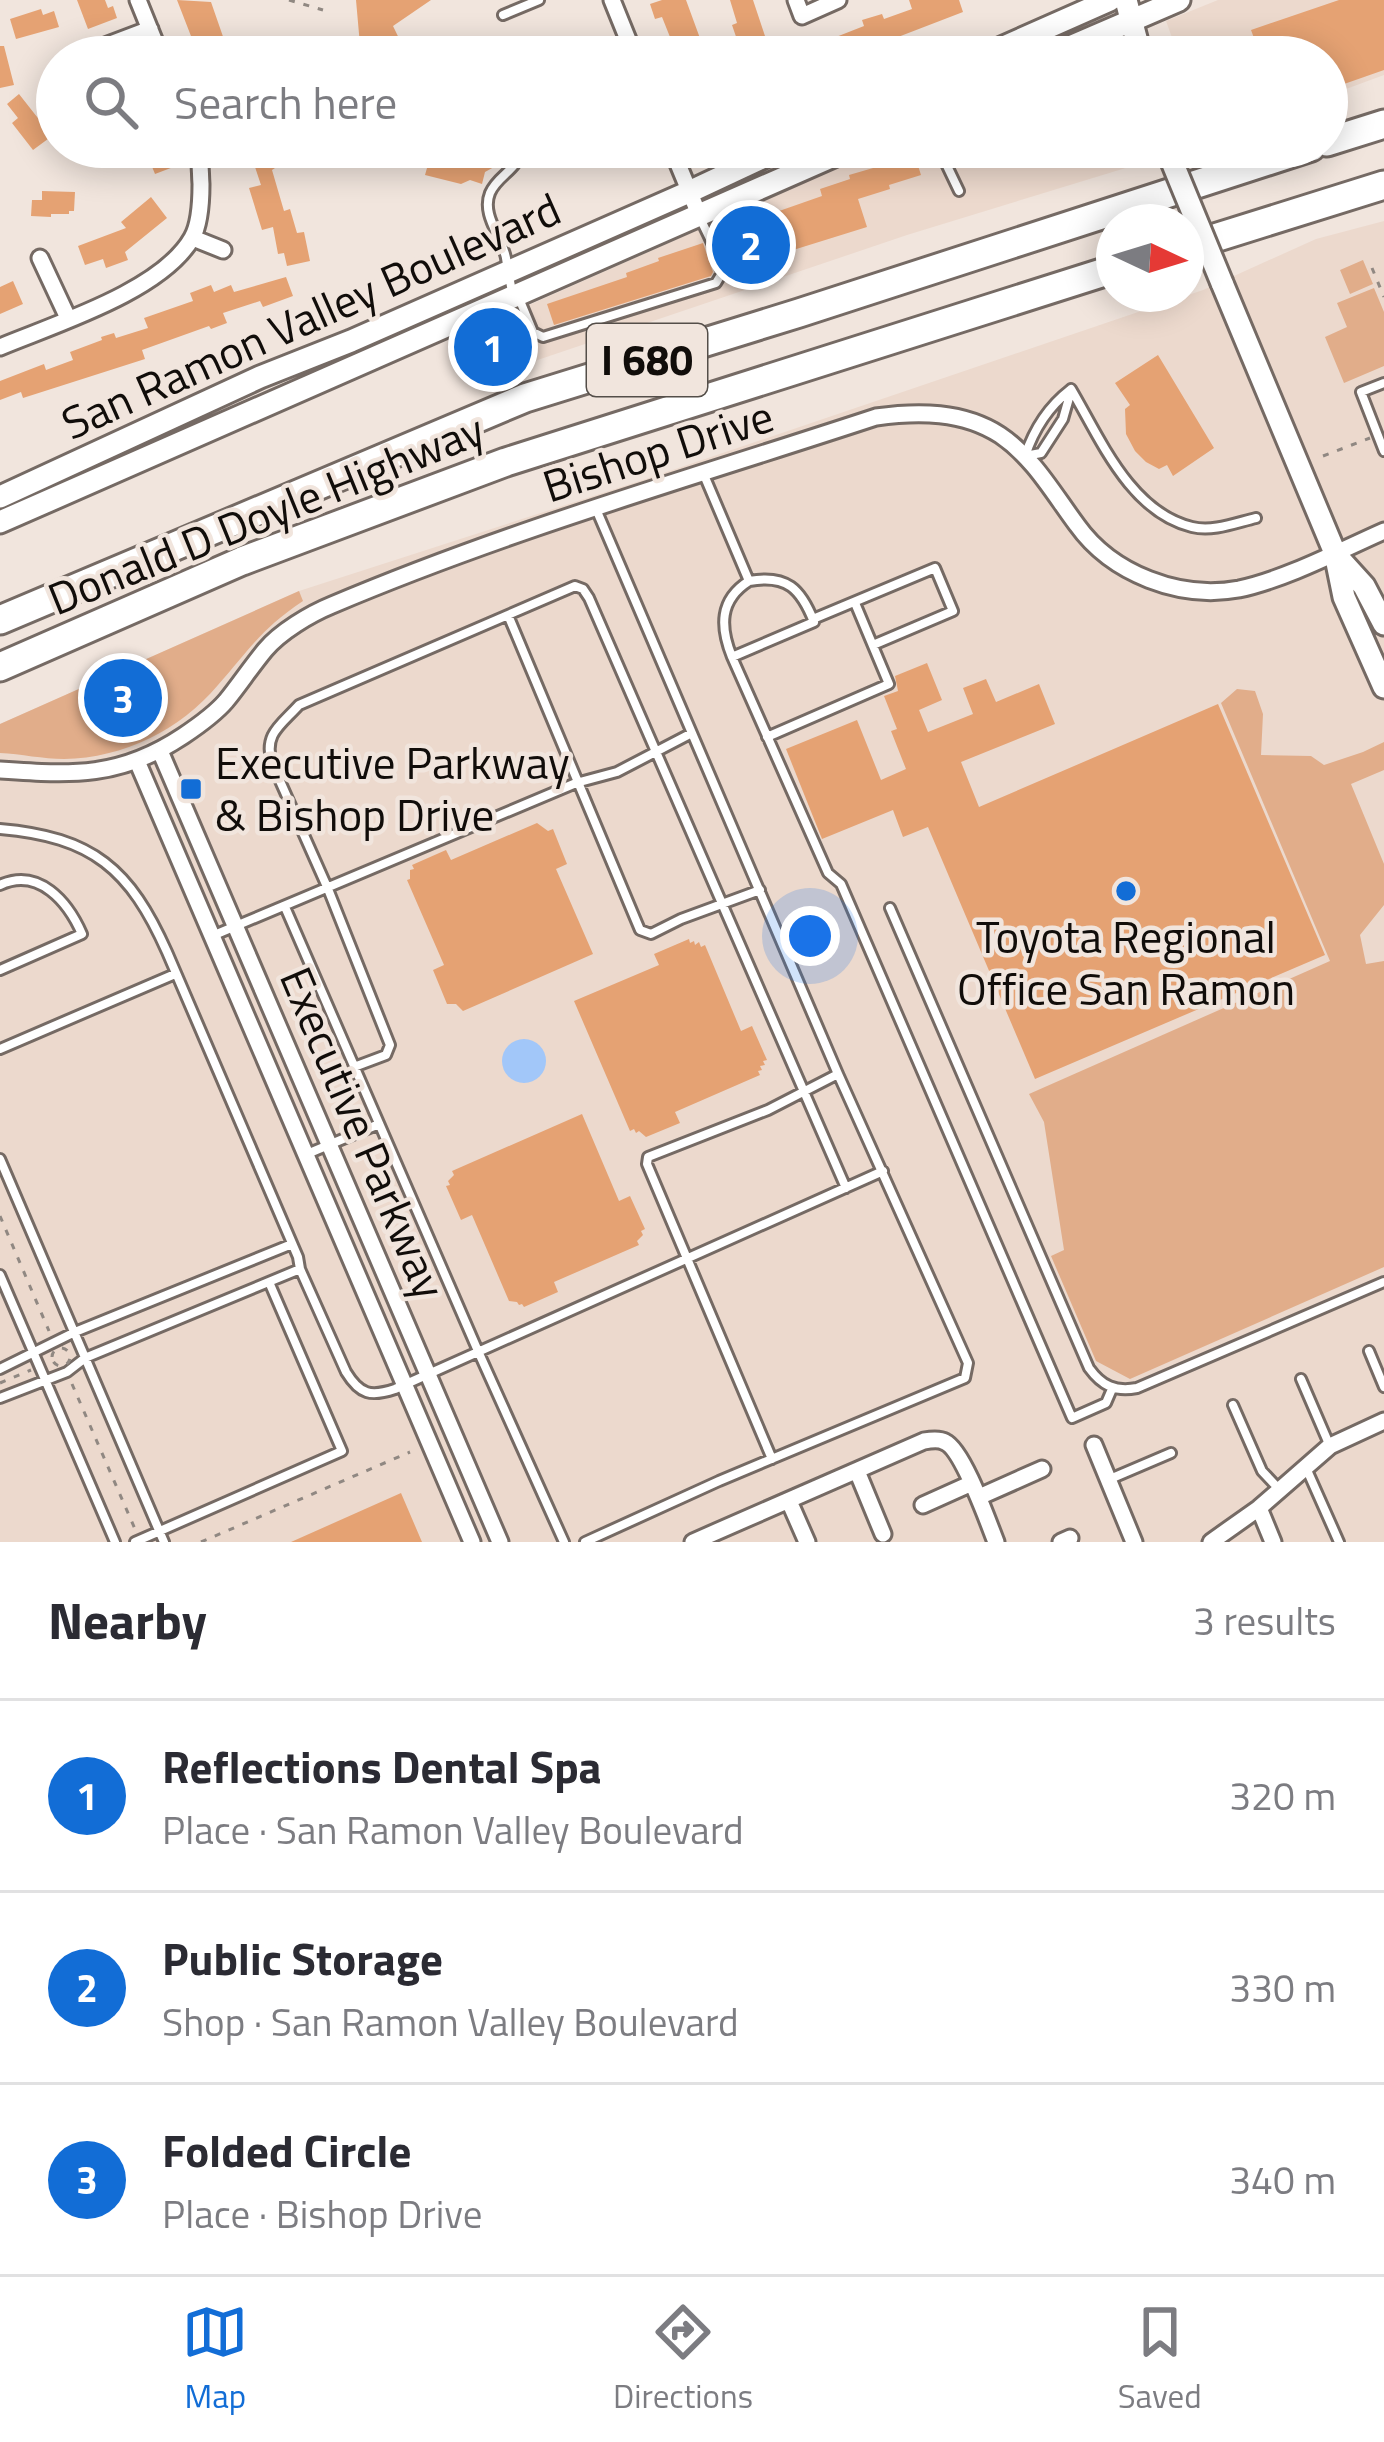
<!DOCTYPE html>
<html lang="en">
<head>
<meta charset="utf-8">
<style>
	body { margin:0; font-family:"Titillium Web",sans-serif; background:#f2f2f3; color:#2b2b33 }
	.compass { position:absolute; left:1096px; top:204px; width:108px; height:108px; border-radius:50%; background:#fff; box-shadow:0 6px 30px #0003; rotate:94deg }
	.you { position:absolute; left:810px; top:936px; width:42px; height:42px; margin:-30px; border:9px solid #fff; border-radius:50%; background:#1a73e8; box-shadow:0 0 0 18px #1a73e833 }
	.badge { display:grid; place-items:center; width:78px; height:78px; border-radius:50%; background:#126dd6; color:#fff; font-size:39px; font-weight:700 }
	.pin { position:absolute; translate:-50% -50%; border:6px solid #fff; box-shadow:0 3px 12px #0006 }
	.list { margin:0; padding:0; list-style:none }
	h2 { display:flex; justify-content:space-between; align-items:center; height:156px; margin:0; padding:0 48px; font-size:51px }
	h2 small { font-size:39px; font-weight:400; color:#7c7c81 }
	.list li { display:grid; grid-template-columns:78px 1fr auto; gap:36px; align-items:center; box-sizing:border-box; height:192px; padding:0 48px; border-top:3px solid #e1e1e2 }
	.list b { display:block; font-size:45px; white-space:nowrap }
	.list p { margin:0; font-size:39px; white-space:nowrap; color:#7c7c81 }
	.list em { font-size:39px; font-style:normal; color:#7c7c81 }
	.icon { flex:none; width:66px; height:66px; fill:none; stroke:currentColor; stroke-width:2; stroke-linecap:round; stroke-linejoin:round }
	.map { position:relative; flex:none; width:1384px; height:1542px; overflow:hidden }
	.search { position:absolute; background:#fff; box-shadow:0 6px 30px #0003; left:36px; right:36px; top:36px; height:132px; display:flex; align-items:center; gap:30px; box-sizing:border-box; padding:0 42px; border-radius:66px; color:#7c7c81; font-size:45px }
	.sheet { height:732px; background:#fff }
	nav { display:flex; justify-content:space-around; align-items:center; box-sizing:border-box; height:168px; border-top:3px solid #e1e1e2; background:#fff; font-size:33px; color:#7c7c81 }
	nav a { display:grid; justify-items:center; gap:6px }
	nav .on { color:#126dd6 }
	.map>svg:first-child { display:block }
</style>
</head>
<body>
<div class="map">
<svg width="1384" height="1542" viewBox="0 0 1384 1542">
	<rect width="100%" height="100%" fill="#f1e5dd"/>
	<path fill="#ecd9cd" d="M 1218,0 L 1384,0 L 1384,75 L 1327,96 L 1327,57 L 1179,57 L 1166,21 Z
		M 884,147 L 1137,147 L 1142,163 L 907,235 L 467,384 L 453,339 Z
		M 1384,221 L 1384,1542 L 0,1542 L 0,724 L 299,591 L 646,479 L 1203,290 L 1316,239 Z"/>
	<path fill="#e1ad8a" d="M 1363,260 L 1373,284 L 1350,294 L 1340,270 Z
		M 1374,288 L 1384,312 L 1384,366 L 1344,383 L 1325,337 L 1347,327 L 1337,303 Z
		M 299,591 L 303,601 C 261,629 250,649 218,685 C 180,730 124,758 64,759 C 43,759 21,754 0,753 L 0,724 Z
		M 1237,689 L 1255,691 L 1263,714 L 1261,755 L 1311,756 L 1324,765 L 1363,752 L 1384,742 L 1384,770 L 1351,784 L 1384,864 L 1384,905 L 1360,935 L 1366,964 L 1384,961 L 1384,1267 L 1130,1379 L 1096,1361 L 1051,1256 L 1064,1250 L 1044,1122 L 1029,1094 L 1330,961 L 1221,703 Z"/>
	<path fill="#a2c7f9" d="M502 1061a22 22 0 1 1 44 0a22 22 0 1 1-44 0Z"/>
	<path fill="#e5a273" d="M 77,0 L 105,0 L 108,8 L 113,6 L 117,18 L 88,29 Z
		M 177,0 L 211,2 L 228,51 L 204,57 L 200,47 L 196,49 Z
		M 356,0 L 431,0 L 393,26 L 408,57 L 374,57 L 367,41 L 360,45 Z
		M 662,0 L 686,0 L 701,41 L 704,40 L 711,57 L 678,57 L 662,17 L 655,19 L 650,4 Z
		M 730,0 L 753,0 L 772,57 L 743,57 L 732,25 L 737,23 Z
		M 909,0 L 959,0 L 963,12 L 885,42 L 890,57 L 830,57 L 826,46 L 838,41 L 836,37 L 864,26 L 862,20 L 882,14 L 884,19 L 912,9 Z
		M 1339,0 L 1384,0 L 1384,70 L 1327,90 L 1327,57 L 1261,57 L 1251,30 Z
		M 41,9 L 43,15 L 54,11 L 59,27 L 16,39 L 10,19 Z
		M 0,46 L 4,46 L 14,85 L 0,88 Z
		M 19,94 L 52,136 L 33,150 L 12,123 L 18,118 L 7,104 Z
		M 144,147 L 169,147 L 176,166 L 155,174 Z
		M 235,147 L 278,147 L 269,152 L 275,168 L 272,170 L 284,211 L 290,209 L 297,233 L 304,232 L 310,261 L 287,266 L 284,253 L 278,254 L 273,227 L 262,230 L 249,188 L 261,185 L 252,158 L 240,162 Z
		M 433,147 L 496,147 L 503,162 L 485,172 L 482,184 L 470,180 L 461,184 L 425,175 Z
		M 966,147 L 1008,147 L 1008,150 L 971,161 Z
		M 913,150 L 921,175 L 889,185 L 890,189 L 858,199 L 867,227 L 745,265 L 733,227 L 822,196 L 820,189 L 850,179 L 849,175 L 880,166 L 879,161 Z
		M 42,191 L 75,192 L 74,211 L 69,211 L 69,214 L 51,214 L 51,217 L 31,216 L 32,200 L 42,200 Z
		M 151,197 L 167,218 L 125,252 L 128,260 L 106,268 L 103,259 L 85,265 L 78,246 L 126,228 L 121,222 Z
		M 703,243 L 713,272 L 711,276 L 554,325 L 547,304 L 627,277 L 626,273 L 659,261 L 658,258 Z
		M 286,277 L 293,296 L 263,307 L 260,301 L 223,313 L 227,323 L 211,329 L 209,326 L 142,350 L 145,359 L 23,398 L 21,392 L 0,400 L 0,381 L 44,364 L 46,370 L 73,360 L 70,352 L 102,340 L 101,337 L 114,333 L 116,338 L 148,328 L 144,318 L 193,301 L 190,293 L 211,285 L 214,292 L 231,285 L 234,292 Z
		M 13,281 L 23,304 L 0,314 L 0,287 Z
		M 510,328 L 517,350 L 475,362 L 470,344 Z
		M 1158,355 L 1214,448 L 1173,476 L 1167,465 L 1159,469 L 1146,462 L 1135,451 L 1126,434 L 1125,409 L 1130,405 L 1115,383 Z
		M 927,663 L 942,700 L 919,710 L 928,732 L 973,714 L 963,688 L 986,679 L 996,702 L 1039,684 L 1055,724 L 961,762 L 979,807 L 1218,704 L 1325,955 L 1035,1079 L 928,827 L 903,837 L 893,810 L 822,839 L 786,749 L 857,720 L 881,780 L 906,769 L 891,731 L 897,729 L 884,696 L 898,691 L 895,676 Z
		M 537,823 L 548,831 L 553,829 L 567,864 L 556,869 L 593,954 L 463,1011 L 456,1004 L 447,1004 L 433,970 L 444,965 L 407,880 L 410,879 L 410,870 L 414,869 L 412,865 L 446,850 L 451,860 Z
		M 689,939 L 690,943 L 694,941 L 695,945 L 699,942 L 701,947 L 705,945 L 741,1031 L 752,1026 L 767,1060 L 763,1061 L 765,1065 L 760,1066 L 762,1070 L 758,1071 L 760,1075 L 675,1112 L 680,1123 L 646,1137 L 639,1131 L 636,1133 L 634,1129 L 630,1131 L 574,1001 L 659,965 L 654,954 Z
		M 582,1114 L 619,1201 L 630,1196 L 645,1229 L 641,1231 L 643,1235 L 637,1241 L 639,1245 L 554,1282 L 558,1292 L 524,1307 L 522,1304 L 519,1305 L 517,1302 L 509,1301 L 472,1215 L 461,1220 L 446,1186 L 450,1185 L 448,1181 L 454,1175 L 452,1171 Z
		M 401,1493 L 422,1542 L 291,1542 Z"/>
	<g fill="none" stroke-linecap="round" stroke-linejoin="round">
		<g stroke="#756a64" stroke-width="14">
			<path id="lane" d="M 503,15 L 539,0
				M 938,147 L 959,191
				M 513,296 C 510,283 508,270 506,258 C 502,237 481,215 490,193 C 498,174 520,170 521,147
				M 518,296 L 533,332 L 543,337 L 716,283 L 722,273 L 714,247 L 700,218
				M 1384,383 L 1361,392 L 1384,451
				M 1071,389 C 1100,438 1130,512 1192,527 C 1213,532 1235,523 1256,518
				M 1025,456 L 1041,453 L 1063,419 L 1071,391
				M 1025,456 C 1034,429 1048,407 1070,390
				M 704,475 L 749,581 C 787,574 801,589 814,622 L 732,657 C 720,627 719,600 749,581
				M 508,615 L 640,930 L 651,934 L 681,919 L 760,890
				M 813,619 L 935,568 L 953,611 L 873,645
				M 732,657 L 828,873 L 841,884 L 1072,1418 L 1106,1403 L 1112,1389
				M 767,737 L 889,684 L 855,603
				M 0,829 C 93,837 130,869 167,952 L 298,1257 L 300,1269 L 346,1372 C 360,1395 371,1397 395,1389 L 883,1171
				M 0,885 C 39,867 68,902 82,934 L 0,970
				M 285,907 L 478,1351 L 564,1542
				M 890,908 L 1089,1368 C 1102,1386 1115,1392 1137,1388 L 1384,1282
				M 212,936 L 576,783 L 617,772 L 690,734
				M 0,1049 L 175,974
				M 354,1067 L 386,1055 L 390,1045 L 328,889 L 272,763 C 263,734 281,725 299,705 L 575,586 L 583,589 L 589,598 L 846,1188
				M 307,1154 L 379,1124
				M 0,1159 L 164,1542
				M 0,1275 L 115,1542
				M 1369,1351 L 1384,1387
				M 0,1369 L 75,1332 L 292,1244
				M 1301,1379 L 1329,1444
				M 0,1398 L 67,1372 L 85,1358 L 300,1269
				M 1233,1405 L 1262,1471 L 1278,1488
				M 772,1459 L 647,1164 L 648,1157 L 768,1110 L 838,1074
				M 1307,1470 L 1339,1542
				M 1110,1479 L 1171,1453
				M 135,1542 L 342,1451 L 269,1282
				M 585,1542 L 719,1481 L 965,1378 L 968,1363 L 838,1074 L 596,509"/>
		</g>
		<g stroke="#756a64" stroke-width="21">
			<path id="street" d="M 138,0 L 161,57
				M 612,0 L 635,57
				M 796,0 L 802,16 L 838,0
				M 76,57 L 150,29
				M 671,147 L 700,217
				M 193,238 L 223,250
				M 40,258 L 68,318
				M 0,347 C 55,324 162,291 192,238 C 200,224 201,200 201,184 C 200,171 201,159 197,147
				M 160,751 L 500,1542
				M 137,761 L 472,1542
				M 0,770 C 73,775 120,778 183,736 C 198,726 214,715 226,701 C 239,685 251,667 265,650 C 280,632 310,614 332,605 C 509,530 694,477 876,417 C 918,411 963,411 1000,435 C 1034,458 1053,493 1077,525 C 1112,574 1180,600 1239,589 C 1286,579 1341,550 1384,531
				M 1094,1445 L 1134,1542
				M 857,1471 L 883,1534
				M 979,1497 L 1042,1469
				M 789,1501 L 807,1542
				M 923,1505 L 972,1483
				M 1259,1508 L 1273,1542
				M 693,1542 L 924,1441 C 930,1440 940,1439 945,1442 C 963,1450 988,1522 996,1542
				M 1061,1542 L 1070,1538
				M 1211,1542 L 1259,1508 L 1330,1446 L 1384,1421"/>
		</g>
		<g stroke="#756a64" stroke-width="27">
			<path id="secondary" d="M 1126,0 L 1141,57
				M 981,57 L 1110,0
				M 1047,57 L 1179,0
				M 1222,283 L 1335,553 L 1344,597 L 1384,687
				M 0,497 L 260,377 L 351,341 L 689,192 L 785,147
				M 0,522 L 854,147
				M 1335,554 L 1364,586 L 1384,624"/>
		</g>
		<g stroke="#756a64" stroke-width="33">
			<path id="highway" d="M 1327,142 L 1384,124
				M 1186,247 L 1384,185
				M 0,620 L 525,398 L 799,313 L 1311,147
				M 0,667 L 242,561 L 506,462 L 1114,269"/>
		</g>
		<path stroke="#908882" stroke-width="3" stroke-dasharray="6 9" stroke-linecap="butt" d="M 289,0 L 323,10
			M 1372,268 L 1384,297
			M 1323,456 L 1370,438
			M 0,1216 L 49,1331
			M52 1357a9 9 0 1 1 18 0a9 9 0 1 1-18 0Z
			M 0,1383 L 31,1370
			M 72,1384 L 135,1529
			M 201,1542 L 410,1452"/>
		<use href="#lane" stroke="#fff" stroke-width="8"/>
		<use href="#street" stroke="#fff" stroke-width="15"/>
		<use href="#secondary" stroke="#fff" stroke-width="21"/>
		<use href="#highway" stroke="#fff" stroke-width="27"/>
		<g stroke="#756a64" stroke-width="27" stroke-linecap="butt">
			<path id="secondary-bridge" d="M 1166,147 L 1222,283"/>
		</g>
		<use href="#secondary-bridge" stroke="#fff" stroke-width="21"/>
	</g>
	<g fill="#126dd6" stroke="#f1e5dd" stroke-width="4.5">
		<rect x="179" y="777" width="24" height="24" rx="6"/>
		<circle cx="1126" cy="891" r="12"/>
	</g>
	<g text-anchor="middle" stroke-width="9" stroke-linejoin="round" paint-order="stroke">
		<rect fill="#f1e5dd" stroke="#544e49" stroke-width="3" x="587" y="324" width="120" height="72" rx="9"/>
		<g font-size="42" font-weight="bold" fill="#110d0a">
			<text x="647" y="375">I 680</text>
		</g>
		<g font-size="45" fill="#110d0a" stroke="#f1e5dd">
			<text transform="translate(311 316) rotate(-24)" y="16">San Ramon Valley Boulevard</text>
			<text transform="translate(658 451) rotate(-18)" y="16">Bishop Drive</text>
			<text transform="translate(266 514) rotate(-22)" y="16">Donald D Doyle Highway</text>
			<text transform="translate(363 1133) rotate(67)" y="16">Executive Parkway</text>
		</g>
		<g font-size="45" fill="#110d0a" stroke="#f1e5dd" text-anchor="start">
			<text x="215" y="779">Executive Parkway<tspan x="215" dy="52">&amp; Bishop Drive</tspan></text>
			<text x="1126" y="953" text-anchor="middle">Toyota Regional<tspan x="1126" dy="52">Office San Ramon</tspan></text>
		</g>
	</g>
</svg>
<svg class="compass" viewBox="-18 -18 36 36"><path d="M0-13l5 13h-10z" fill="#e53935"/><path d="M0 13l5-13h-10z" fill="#7c7c81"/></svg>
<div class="you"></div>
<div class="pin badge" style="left:493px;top:347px">1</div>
<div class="pin badge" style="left:751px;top:245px">2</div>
<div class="pin badge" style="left:123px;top:698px">3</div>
<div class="search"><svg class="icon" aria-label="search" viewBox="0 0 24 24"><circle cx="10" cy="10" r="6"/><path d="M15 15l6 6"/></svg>Search here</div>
</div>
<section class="sheet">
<h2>Nearby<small>3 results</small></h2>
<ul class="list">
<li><span class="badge">1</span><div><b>Reflections Dental Spa</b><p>Place · San Ramon Valley Boulevard</p></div><em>320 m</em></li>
<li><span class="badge">2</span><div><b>Public Storage</b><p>Shop · San Ramon Valley Boulevard</p></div><em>330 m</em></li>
<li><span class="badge">3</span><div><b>Folded Circle</b><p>Place · Bishop Drive</p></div><em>340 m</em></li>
</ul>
</section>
<nav>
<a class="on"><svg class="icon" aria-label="map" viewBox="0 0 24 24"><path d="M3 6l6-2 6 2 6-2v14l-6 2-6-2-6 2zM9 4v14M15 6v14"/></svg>Map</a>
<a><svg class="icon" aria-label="directions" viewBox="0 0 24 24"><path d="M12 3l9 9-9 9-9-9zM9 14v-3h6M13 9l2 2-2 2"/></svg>Directions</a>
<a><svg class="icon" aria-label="saved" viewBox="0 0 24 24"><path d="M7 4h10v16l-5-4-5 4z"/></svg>Saved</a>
</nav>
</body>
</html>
